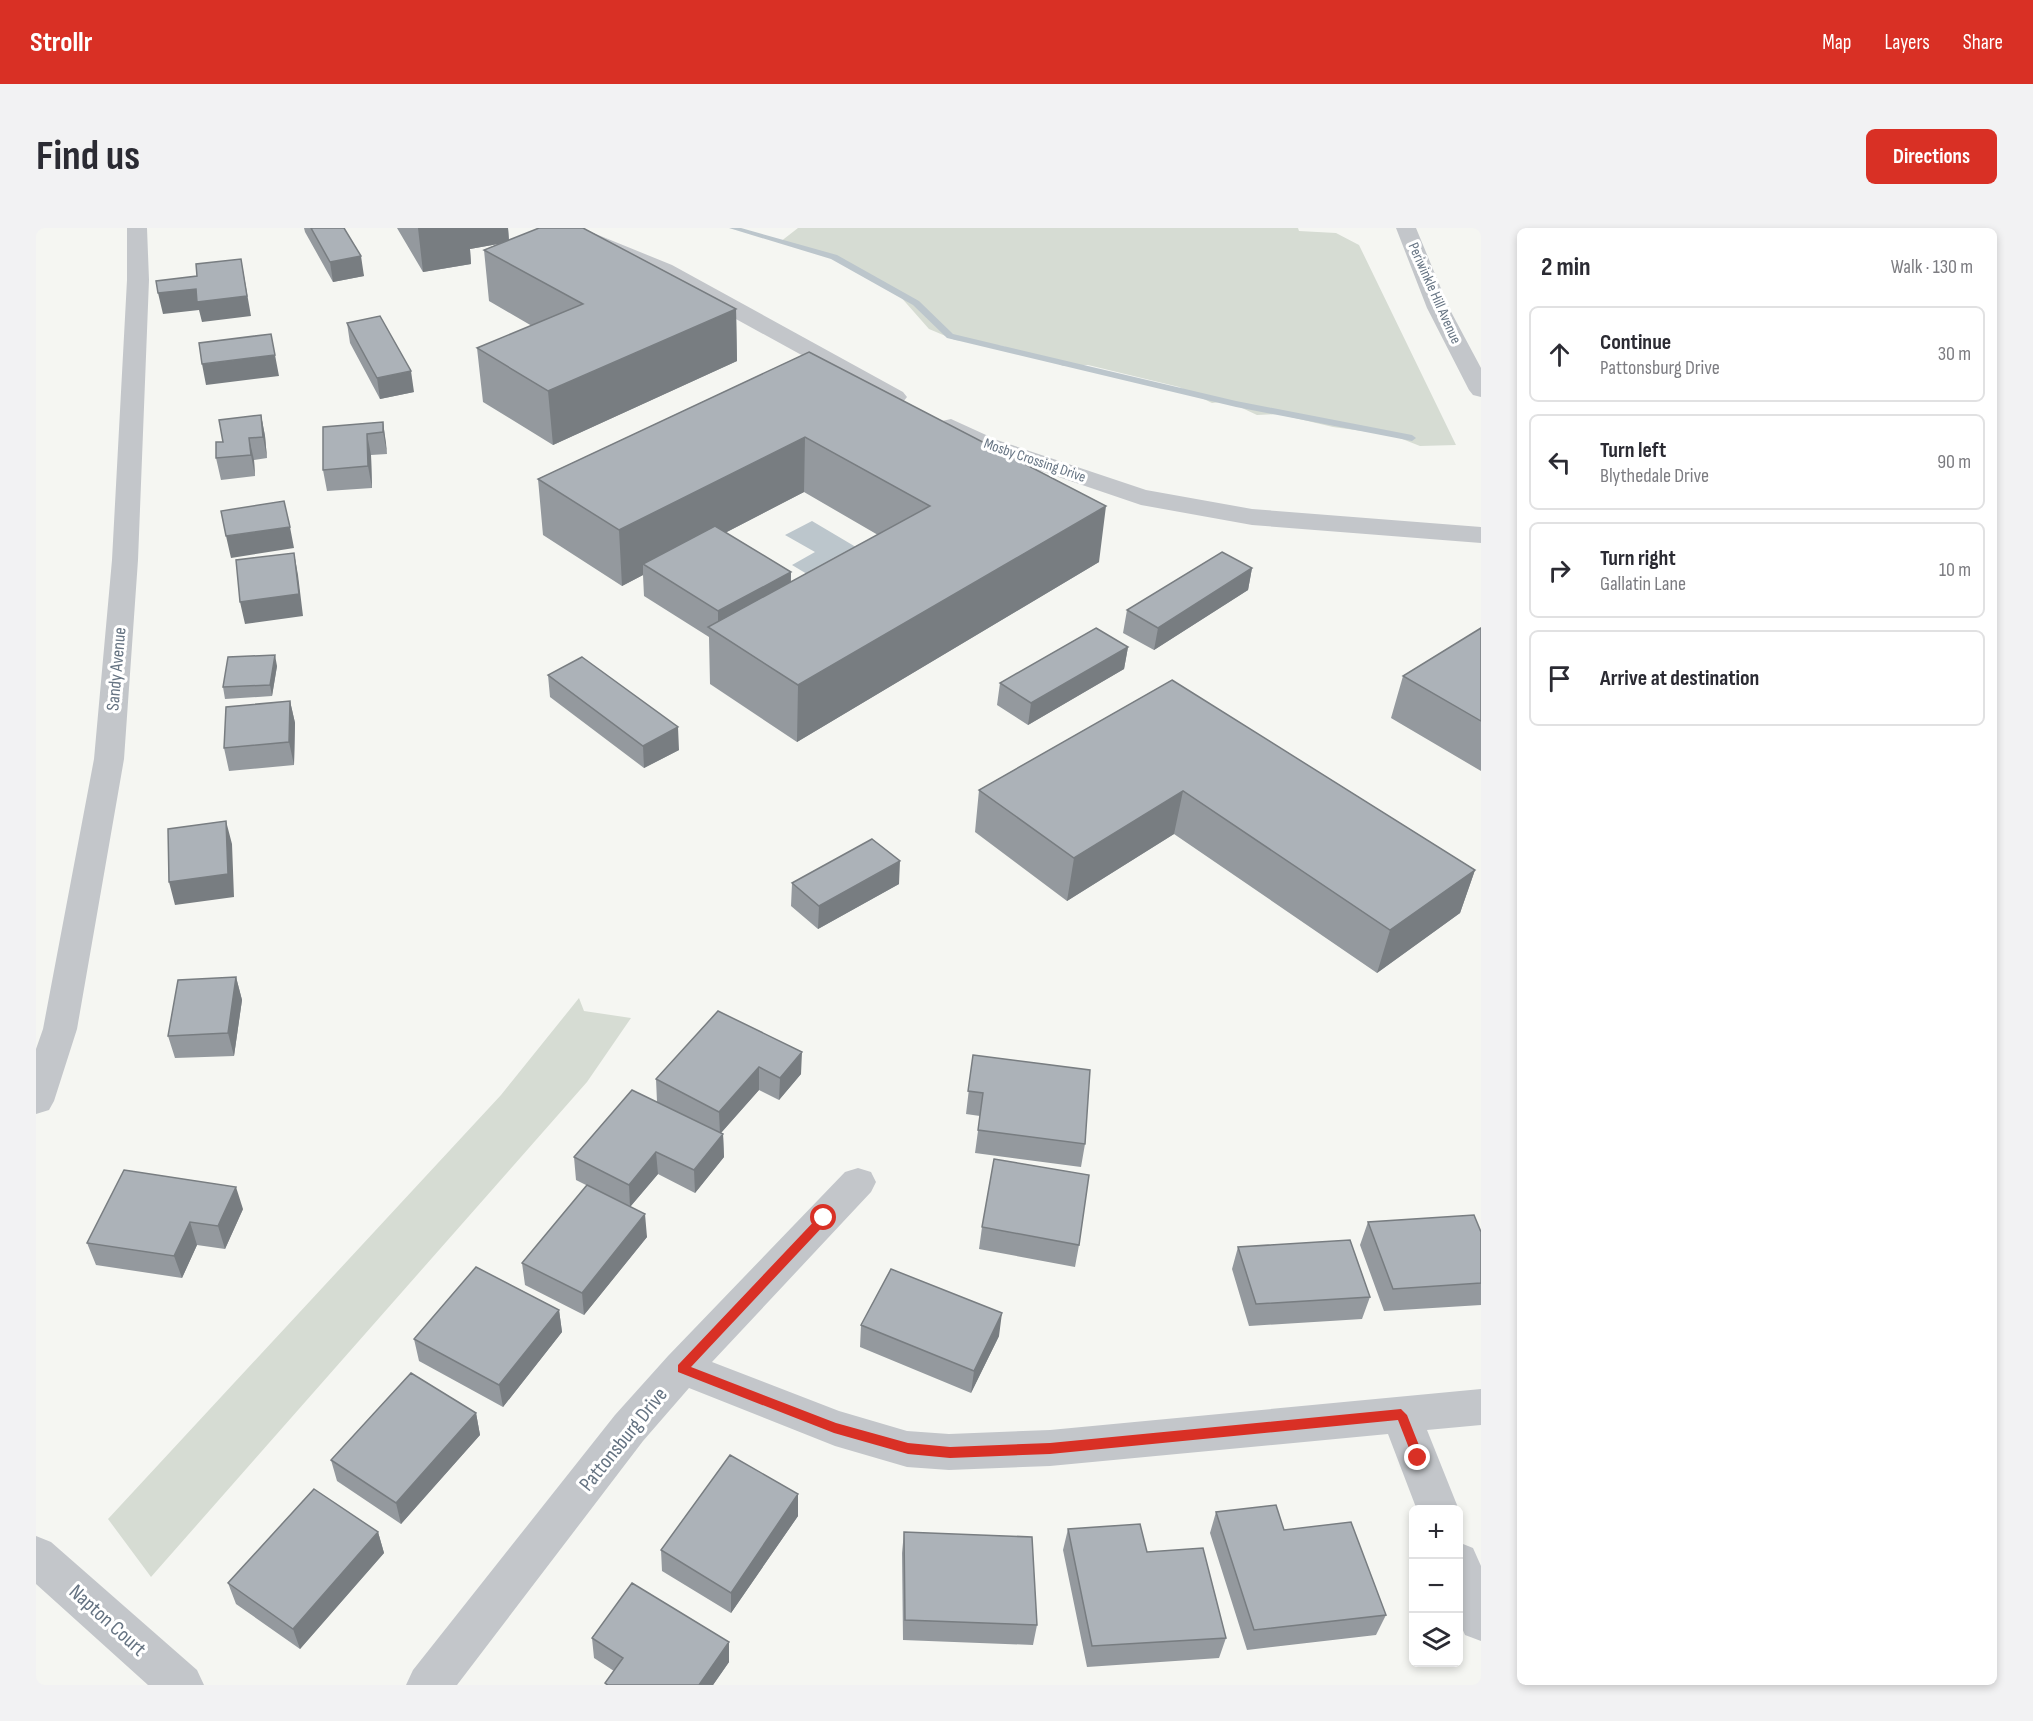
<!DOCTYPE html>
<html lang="en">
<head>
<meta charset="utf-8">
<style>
	body { margin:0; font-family:"Sofia Sans Condensed",sans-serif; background:#f2f2f3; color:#2b2b33 }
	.controls { position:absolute; right:18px; bottom:18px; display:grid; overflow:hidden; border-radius:9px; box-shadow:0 3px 9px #0003 }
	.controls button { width:54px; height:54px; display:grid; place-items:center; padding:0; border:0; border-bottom:2px solid #e1e1e2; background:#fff; color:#2b2b33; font:30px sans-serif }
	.stop { position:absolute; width:18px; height:18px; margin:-14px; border:4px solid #d93025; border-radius:50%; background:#fff }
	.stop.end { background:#d93025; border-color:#fff; box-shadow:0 2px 6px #0008 }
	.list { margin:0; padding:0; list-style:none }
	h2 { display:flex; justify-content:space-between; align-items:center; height:78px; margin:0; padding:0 24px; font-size:26px }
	h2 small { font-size:20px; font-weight:400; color:#7c7c81 }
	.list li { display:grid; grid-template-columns:39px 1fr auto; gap:18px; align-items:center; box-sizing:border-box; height:96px; margin:0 12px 12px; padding:0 12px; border:2px solid #e1e1e2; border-radius:9px }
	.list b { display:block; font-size:22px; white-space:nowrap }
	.list p { margin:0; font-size:20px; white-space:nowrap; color:#7c7c81 }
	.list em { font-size:20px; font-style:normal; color:#7c7c81 }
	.icon { flex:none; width:33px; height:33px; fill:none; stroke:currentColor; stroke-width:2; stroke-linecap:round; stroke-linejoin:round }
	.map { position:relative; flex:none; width:1445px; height:1457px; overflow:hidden; border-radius:9px }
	header { display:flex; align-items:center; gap:36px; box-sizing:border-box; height:84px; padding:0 30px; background:#d93025; color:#fff }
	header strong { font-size:28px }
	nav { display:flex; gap:33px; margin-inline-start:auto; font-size:21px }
	.intro { display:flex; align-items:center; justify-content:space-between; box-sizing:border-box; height:144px; padding:0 36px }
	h1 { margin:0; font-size:42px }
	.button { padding:15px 27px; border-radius:9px; background:#d93025; color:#fff; font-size:21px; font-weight:700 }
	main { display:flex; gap:36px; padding:0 36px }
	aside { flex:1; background:#fff; border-radius:9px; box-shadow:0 3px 9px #0003 }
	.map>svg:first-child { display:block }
</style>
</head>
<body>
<header>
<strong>Strollr</strong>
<nav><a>Map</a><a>Layers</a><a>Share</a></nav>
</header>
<div class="intro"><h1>Find us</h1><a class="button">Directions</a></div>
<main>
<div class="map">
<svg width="1445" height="1457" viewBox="0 0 1445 1457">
	<rect width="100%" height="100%" fill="#f5f6f2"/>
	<path fill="#d6dcd3" d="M 762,0 L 1262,0 L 1263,3 L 1300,5 L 1323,17 L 1420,217 L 1384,218 L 1356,207 L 1297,199 L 1242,186 L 1221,187 L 1191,173 L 1176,175 L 1143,159 L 1052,137 L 1027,138 L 1006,128 L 992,128 L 967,118 L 919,112 L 893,101 L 863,67 L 785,24 L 744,14 Z
		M 543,770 L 548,783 L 595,790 L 551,854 L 115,1349 L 72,1291 L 465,867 Z"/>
	<path fill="#bcc6cc" d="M 776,293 L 830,325 L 781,352 L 756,337 L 779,324 L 749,307 Z"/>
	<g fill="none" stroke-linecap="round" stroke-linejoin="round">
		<path fill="#bcc6cc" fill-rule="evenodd" d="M 693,0 L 705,0 L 801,27 L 883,73 L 917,106 L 1200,173 L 1376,207 L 1380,210 L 1376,213 L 1200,179 L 911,110 L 877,77 L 795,31 Z"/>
		<path fill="#c3c6ca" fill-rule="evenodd" d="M 91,0 L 111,0 L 113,52 L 102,332 L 88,531 L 41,801 L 18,873 L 13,882 L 0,886 L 0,821 L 7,801 L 58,531 L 76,332 L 91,52 Z
			M 517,0 L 545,0 L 636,37 L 867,164 L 871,169 L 867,174 L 859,176 L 851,174 L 620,47 L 520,4 Z
			M 1360,0 L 1380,0 L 1413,80 L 1445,140 L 1445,169 L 1437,167 L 1433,162 L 1391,80 Z
			M 915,191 L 961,212 L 1110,262 L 1216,281 L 1445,299 L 1445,315 L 1216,297 L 1105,277 L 943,222 L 906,203 L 903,198 L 906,193 Z
			M 822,940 L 835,944 L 840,954 L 835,964 L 676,1134 L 803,1183 L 871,1203 L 913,1206 L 1014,1202 L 1445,1161 L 1445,1197 L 1391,1202 L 1423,1282 L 1422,1283 L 1381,1282 L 1352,1206 L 1014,1238 L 913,1242 L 871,1239 L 799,1218 L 653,1160 L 607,1213 L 421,1457 L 370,1457 L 377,1442 L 579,1187 L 632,1128 L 809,944 Z
			M 0,1308 L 15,1314 L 161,1442 L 168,1457 L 112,1457 L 0,1356 Z
			M 1422,1314 L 1437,1320 L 1445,1338 L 1445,1413 L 1429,1407 L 1422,1391 Z"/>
	</g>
	<path fill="#94999e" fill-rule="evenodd" d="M 268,0 L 308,0 L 328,48 L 297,54 L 269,4 Z
		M 361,0 L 472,0 L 473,12 L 700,81 L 701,133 L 517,217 L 447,174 L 441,120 L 496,98 L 453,73 L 448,22 L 462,16 L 434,21 L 435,36 L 387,44 Z
		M 311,95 L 378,164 L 344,171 L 314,115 Z
		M 773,124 L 1063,334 L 761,514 L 674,456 L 673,409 L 608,368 L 607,347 L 586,358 L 507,307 L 502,251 ZM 768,264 L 842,307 L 755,354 L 755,344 L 689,305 Z
		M 225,187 L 229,208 L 231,230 L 218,232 L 219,248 L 185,252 L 180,230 L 187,214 Z
		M 347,194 L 351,226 L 335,227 L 336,260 L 291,263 L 287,242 L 287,199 Z
		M 1216,340 L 1212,362 L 1118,422 L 1087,405 L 1091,382 Z
		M 1445,400 L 1445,543 L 1355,490 L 1367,448 Z
		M 1092,419 L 1088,441 L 992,497 L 961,477 L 964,455 Z
		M 241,438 L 236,468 L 189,471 L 187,459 Z
		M 512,447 L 643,522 L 608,540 L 514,469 Z
		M 1136,452 L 1439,642 L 1424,685 L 1341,745 L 1138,606 L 1031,673 L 939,604 L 943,562 Z
		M 254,473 L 259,495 L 258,537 L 193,543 L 188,520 Z
		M 756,655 L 863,656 L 782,701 L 755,678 Z
		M 200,749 L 206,772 L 198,828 L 139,830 L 132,808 Z
		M 682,783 L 765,846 L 743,872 L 723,862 L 685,905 L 687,906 L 688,929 L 659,965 L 622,946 L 594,979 L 611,1009 L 548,1087 L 489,1057 L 486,1035 L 570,967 L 540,952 L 538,929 L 621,874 L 620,851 Z
		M 937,827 L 1049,916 L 1045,939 L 939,925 L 944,888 L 930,886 Z
		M 207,981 L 189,1021 L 161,1017 L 146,1050 L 60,1037 L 51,1015 Z
		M 1332,994 L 1445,1004 L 1445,1077 L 1348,1083 L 1324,1017 Z
		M 946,999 L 1043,1017 L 1039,1039 L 943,1021 Z
		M 1202,1019 L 1334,1069 L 1326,1091 L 1213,1098 L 1196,1041 Z
		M 523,1082 L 526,1104 L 467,1179 L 383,1133 L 378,1111 Z
		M 825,1097 L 963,1108 L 935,1165 L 824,1119 Z
		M 440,1185 L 444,1207 L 365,1296 L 301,1253 L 295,1232 Z
		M 762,1266 L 762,1288 L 695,1385 L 626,1343 L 625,1322 Z
		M 1180,1284 L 1248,1302 L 1350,1387 L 1340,1407 L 1211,1422 L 1174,1305 Z
		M 1032,1301 L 1190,1410 L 1183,1430 L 1051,1439 L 1027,1322 Z
		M 342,1304 L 348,1325 L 264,1421 L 200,1376 L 192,1355 Z
		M 868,1304 L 1001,1397 L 997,1417 L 867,1412 L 866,1325 Z
		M 556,1410 L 693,1434 L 677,1457 L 570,1457 L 569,1455 L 578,1443 L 558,1430 Z"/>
	<path fill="#787d81" d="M 382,0 L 472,0 L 473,14 L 434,21 L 435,36 L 387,44 Z
		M 325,28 L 328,48 L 297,54 L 294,34 Z
		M 205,31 L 215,88 L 166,94 L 163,82 L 127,86 L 122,65 Z
		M 700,81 L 701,133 L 517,217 L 512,163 Z
		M 239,127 L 243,148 L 170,157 L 166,136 Z
		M 375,143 L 378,164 L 344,171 L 341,150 Z
		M 225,187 L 229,208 L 231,230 L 227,209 Z
		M 347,194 L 350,215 L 351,226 L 347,204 Z
		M 331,206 L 335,227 L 336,260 L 332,238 Z
		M 769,209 L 768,264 L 617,342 L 607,336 L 607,347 L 586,358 L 583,302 Z
		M 213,210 L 218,232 L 219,248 L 215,227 Z
		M 1070,278 L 1063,334 L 761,514 L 762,457 Z
		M 254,299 L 258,320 L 195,330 L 190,308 Z
		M 258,325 L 262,347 L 267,388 L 209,396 L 204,374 Z
		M 1216,340 L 1212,362 L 1118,422 L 1122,400 Z
		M 755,344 L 754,376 L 682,406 L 682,383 Z
		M 1092,419 L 1088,441 L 992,497 L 995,475 Z
		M 239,427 L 241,438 L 236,468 L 234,457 Z
		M 254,473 L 259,495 L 258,537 L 253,514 Z
		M 642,499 L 643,522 L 608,540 L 607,518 Z
		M 1147,563 L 1138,606 L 1031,673 L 1038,630 Z
		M 190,593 L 196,616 L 198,669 L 139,677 L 133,654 Z
		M 864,633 L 863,656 L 782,701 L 783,678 Z
		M 1439,642 L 1424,685 L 1341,745 L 1354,702 Z
		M 200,749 L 206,772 L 198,828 L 192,805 Z
		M 766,824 L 765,846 L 743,872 L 744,850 Z
		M 723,839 L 723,862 L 684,906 L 683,884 Z
		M 687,906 L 688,929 L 659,965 L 658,942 Z
		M 620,924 L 622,946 L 594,979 L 593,957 Z
		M 200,959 L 207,981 L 189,1021 L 182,998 Z
		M 609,986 L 611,1009 L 548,1087 L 546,1065 Z
		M 154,994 L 161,1017 L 146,1050 L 138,1028 Z
		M 523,1082 L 526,1104 L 467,1179 L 463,1157 Z
		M 966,1085 L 963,1108 L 935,1165 L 938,1143 Z
		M 440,1185 L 444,1207 L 365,1296 L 360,1275 Z
		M 762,1266 L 762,1288 L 695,1385 L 695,1365 Z
		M 342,1304 L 348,1325 L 264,1421 L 257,1401 Z
		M 693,1414 L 693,1434 L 677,1457 L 663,1457 Z"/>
	<path fill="#acb2b8" stroke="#787d81" stroke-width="1.5" d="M 275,0 L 308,0 L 325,28 L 294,34 Z
		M 503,0 L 547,0 L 700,81 L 512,163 L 441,120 L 547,76 L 448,22 Z
		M 205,31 L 211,68 L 161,74 L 160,61 L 122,65 L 120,53 L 161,48 L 160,36 Z
		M 344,88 L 375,143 L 341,150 L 311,95 Z
		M 235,106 L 239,127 L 166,136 L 163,115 Z
		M 773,124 L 1070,278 L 762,457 L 672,399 L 894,278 L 769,209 L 583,302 L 502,251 Z
		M 225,187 L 227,209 L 213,210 L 215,227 L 180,230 L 180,214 L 187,214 L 183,192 Z
		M 347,194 L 347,204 L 331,206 L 332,238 L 287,242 L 287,199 Z
		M 248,273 L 254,299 L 190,308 L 185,283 Z
		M 679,298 L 755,344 L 682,383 L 607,336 Z
		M 1186,324 L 1216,340 L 1122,400 L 1091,382 Z
		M 258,325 L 263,366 L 204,374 L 200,332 Z
		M 1060,400 L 1092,419 L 995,475 L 964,455 Z
		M 1445,400 L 1445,493 L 1367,448 Z
		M 239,427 L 234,457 L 187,459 L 192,429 Z
		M 546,429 L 642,499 L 607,518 L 512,447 Z
		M 1136,452 L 1439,642 L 1354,702 L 1147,563 L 1038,630 L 943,562 Z
		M 254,473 L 253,514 L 188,520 L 190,479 Z
		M 190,593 L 192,646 L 133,654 L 132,601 Z
		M 836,611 L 864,633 L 783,678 L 756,655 Z
		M 200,749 L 192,805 L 132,808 L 142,752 Z
		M 682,783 L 766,824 L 744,850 L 723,839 L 683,884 L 620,851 Z
		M 937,827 L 1054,842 L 1049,916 L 942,902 L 947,865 L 932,863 Z
		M 596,862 L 687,906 L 658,942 L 620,924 L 593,957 L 538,929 Z
		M 958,931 L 1053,947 L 1043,1017 L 946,999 Z
		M 88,942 L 200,959 L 182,998 L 154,994 L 138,1028 L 51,1015 Z
		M 551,957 L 609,986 L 546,1065 L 486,1035 Z
		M 1438,987 L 1445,1004 L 1445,1055 L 1357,1061 L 1332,994 Z
		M 1314,1012 L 1334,1069 L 1220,1076 L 1202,1019 Z
		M 440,1039 L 523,1082 L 463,1157 L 378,1111 Z
		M 855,1041 L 966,1085 L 938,1143 L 825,1097 Z
		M 375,1145 L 440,1185 L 360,1275 L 295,1232 Z
		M 694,1227 L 762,1266 L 695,1365 L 625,1322 Z
		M 278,1261 L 342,1304 L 257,1401 L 192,1355 Z
		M 1240,1277 L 1248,1302 L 1315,1294 L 1350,1387 L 1218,1402 L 1180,1284 Z
		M 1104,1296 L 1111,1324 L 1167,1320 L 1190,1410 L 1056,1418 L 1032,1301 Z
		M 868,1304 L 996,1309 L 1001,1397 L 869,1392 Z
		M 596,1355 L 693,1414 L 663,1457 L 572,1457 L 569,1455 L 587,1430 L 556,1410 Z"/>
	<path fill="#d93025" d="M 788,986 L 792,987 L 792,993 L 655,1139 L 800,1195 L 872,1215 L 914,1219 L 1014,1215 L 1365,1181 L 1371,1187 L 1388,1230 L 1386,1233 L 1378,1233 L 1362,1192 L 1014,1226 L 914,1230 L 872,1226 L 798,1205 L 642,1144 L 642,1137 L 784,987 Z"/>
	<g text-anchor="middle" stroke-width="6" stroke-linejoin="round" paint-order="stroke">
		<g font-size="15" fill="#657382" stroke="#fff">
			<text transform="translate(1399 65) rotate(66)" y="5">Periwinkle Hill Avenue</text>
			<text transform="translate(999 232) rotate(19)" y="5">Mosby Crossing Drive</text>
		</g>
		<g font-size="18" fill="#657382" stroke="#fff">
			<text transform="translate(80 441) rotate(-85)" y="6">Sandy Avenue</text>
		</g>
		<g font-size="21" fill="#657382" stroke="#fff">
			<text transform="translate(587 1211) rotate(-51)" y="7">Pattonsburg Drive</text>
			<text transform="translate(72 1392) rotate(42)" y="7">Napton Court</text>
		</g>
	</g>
</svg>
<div class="controls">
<button>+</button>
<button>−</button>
<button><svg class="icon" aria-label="layers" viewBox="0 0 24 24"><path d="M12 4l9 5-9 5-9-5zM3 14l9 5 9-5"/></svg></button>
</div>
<div class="stop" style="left:788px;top:990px"></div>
<div class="stop end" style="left:1382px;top:1230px"></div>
</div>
<aside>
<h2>2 min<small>Walk · 130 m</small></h2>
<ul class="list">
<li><svg class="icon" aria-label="ahead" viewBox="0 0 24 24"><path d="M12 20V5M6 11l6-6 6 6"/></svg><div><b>Continue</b><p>Pattonsburg Drive</p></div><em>30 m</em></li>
<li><svg class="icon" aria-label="left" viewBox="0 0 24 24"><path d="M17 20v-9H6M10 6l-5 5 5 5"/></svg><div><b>Turn left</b><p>Blythedale Drive</p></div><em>90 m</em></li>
<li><svg class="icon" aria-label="right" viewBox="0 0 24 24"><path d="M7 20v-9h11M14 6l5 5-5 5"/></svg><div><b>Turn right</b><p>Gallatin Lane</p></div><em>10 m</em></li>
<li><svg class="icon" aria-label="arrive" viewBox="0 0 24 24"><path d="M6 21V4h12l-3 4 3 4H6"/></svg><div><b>Arrive at destination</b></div></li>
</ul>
</aside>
</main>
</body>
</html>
